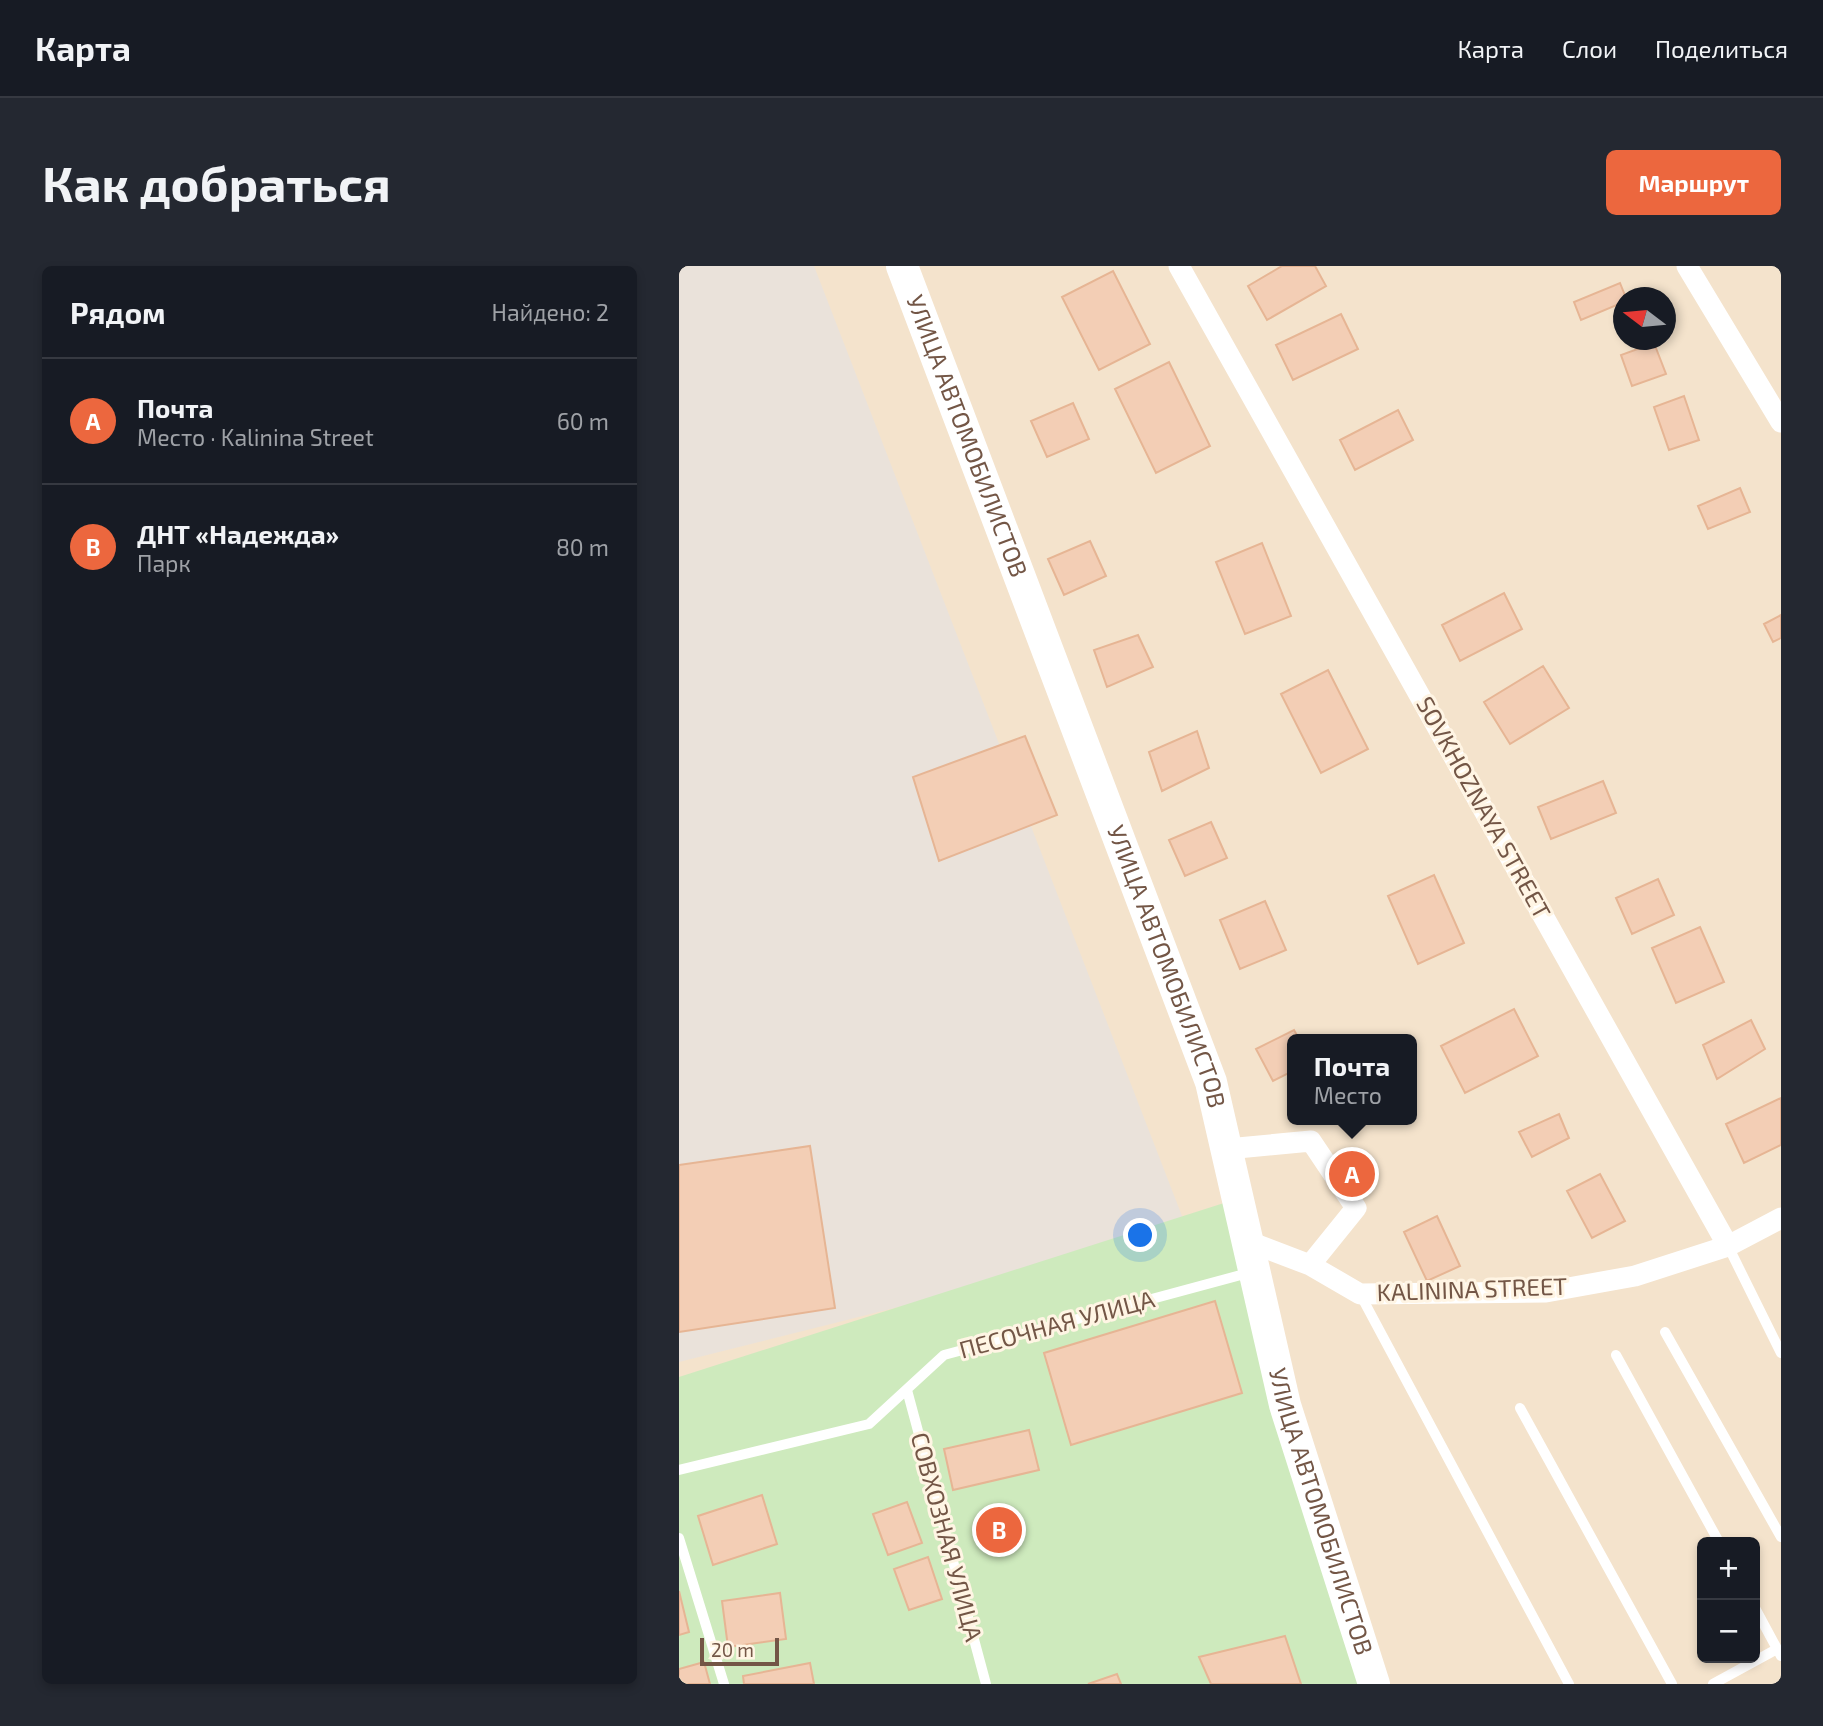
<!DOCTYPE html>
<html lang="ru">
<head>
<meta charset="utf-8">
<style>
	body { margin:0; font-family:"Exo 2",sans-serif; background:#242831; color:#f1f3f6 }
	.controls { position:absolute; right:21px; bottom:21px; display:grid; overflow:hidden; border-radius:10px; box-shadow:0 4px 10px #0003 }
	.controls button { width:63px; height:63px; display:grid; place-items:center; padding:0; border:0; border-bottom:2px solid #363941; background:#171b24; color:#f1f3f6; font:35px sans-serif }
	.compass { position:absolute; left:934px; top:21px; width:63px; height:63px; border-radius:50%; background:#171b24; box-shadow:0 4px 10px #0003; rotate:286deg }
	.scale { position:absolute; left:21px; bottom:18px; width:79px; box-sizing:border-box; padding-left:7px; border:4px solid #735646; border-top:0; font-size:19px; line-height:24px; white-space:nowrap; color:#735646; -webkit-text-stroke:5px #fff5e4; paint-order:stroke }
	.you { position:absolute; left:462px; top:970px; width:24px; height:24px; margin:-18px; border:5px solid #fff; border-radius:50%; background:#1a73e8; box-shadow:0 0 0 10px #1a73e833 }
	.badge { display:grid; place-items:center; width:46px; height:46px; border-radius:50%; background:#ec673e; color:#fff; font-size:23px; font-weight:700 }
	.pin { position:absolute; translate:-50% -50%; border:4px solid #fff; box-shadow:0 2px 7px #0006 }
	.popup { position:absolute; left:608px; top:768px; width:130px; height:91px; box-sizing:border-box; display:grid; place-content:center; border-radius:10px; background:#171b24; filter:drop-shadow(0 2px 5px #0005); font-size:23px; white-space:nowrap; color:#9ea1a6 }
	.popup b { font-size:26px; color:#f1f3f6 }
	.popup::after { content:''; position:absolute; left:50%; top:100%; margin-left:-14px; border:14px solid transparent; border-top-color:#171b24 }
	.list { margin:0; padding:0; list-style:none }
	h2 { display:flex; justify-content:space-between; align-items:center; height:91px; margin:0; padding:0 28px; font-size:30px }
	h2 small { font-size:23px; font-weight:400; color:#9ea1a6 }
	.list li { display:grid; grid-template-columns:46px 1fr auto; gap:21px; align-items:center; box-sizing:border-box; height:126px; padding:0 28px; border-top:2px solid #363941 }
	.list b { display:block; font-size:26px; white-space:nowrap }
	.list p { margin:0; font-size:23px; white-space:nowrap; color:#9ea1a6 }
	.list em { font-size:23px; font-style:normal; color:#9ea1a6 }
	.map { position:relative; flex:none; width:1102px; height:1418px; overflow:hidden; border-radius:10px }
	header { display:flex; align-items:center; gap:42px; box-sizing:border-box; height:98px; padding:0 35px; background:#171b24; border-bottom:2px solid #363941 }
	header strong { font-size:33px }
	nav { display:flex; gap:38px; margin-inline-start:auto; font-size:24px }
	.intro { display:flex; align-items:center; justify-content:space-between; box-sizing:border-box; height:168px; padding:0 42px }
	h1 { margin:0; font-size:49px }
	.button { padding:18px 32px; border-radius:10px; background:#ec673e; color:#fff; font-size:24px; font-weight:700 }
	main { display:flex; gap:42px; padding:0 42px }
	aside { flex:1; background:#171b24; border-radius:10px; box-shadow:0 4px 10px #0003 }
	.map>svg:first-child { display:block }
</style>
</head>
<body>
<header>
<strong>Карта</strong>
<nav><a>Карта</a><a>Слои</a><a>Поделиться</a></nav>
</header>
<div class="intro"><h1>Как добраться</h1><a class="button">Маршрут</a></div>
<main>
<aside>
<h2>Рядом<small>Найдено: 2</small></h2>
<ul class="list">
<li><span class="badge">A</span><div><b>Почта</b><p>Место · Kalinina Street</p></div><em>60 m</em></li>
<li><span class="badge">B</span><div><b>ДНТ «Надежда»</b><p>Парк</p></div><em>80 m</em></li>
</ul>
</aside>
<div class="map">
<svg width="1102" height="1418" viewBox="0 0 1102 1418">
	<rect width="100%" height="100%" fill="#fdf1de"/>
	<path fill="#f4e3cc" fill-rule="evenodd" d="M 0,0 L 1102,0 L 1102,1418 L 0,1418 ZM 945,32 L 987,32 L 987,74 L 945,74 ZM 614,773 L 732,773 L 732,854 L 614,854 ZM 1023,1276 L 1076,1276 L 1076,1392 L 1023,1392 Z"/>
	<path fill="#eae2da" d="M 0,0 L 135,0 L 510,968 L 0,1096 Z"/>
	<path fill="#ceeabd" d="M 545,937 L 685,1418 L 0,1418 L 0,1111 Z"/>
	<path fill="#f3ceb5" stroke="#e6b594" stroke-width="2" d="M 603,0 L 636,0 L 647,20 L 588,54 L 569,20 Z
		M 434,5 L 471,78 L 420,104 L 383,31 Z
		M 941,17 L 947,32 L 945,36 L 902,54 L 895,36 Z
		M 662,48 L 679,83 L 614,114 L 597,79 Z
		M 975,77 L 987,108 L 953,120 L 942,89 Z
		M 490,96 L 531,180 L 477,207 L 436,123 Z
		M 1005,130 L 1020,174 L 990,184 L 975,141 Z
		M 394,137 L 410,173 L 368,191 L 352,155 Z
		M 719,144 L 734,174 L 676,204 L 661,174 Z
		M 1061,222 L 1071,246 L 1029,263 L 1019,240 Z
		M 411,275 L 427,310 L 385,329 L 369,293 Z
		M 583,277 L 612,350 L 566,368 L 537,296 Z
		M 825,327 L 843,363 L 781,395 L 763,359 Z
		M 1102,349 L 1102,372 L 1094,376 L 1085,358 Z
		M 459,369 L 474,401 L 428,421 L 415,384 Z
		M 864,400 L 890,442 L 831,478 L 805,436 Z
		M 649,404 L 689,483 L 642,507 L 602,428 Z
		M 518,465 L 530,502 L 483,525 L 470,486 Z
		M 346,470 L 378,549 L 260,595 L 234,511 Z
		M 924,515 L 937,547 L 872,573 L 859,541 Z
		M 532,556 L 548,592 L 506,610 L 490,574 Z
		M 755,609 L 785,677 L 739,698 L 709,630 Z
		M 979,613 L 995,649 L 953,668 L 937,632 Z
		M 586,635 L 607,684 L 561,703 L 541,654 Z
		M 1021,661 L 1045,716 L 997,737 L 973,682 Z
		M 835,743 L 859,790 L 786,827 L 762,780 Z
		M 1072,754 L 1086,783 L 1038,813 L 1024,779 Z
		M 615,764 L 620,773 L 614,773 L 614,805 L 594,815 L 577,783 Z
		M 1102,832 L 1102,879 L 1065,897 L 1047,858 Z
		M 880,848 L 890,872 L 853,891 L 840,866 Z
		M 131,880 L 156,1042 L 0,1066 L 0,899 Z
		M 673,893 L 686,916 L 672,923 L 659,901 Z
		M 921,908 L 946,955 L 913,972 L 888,925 Z
		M 758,950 L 781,1000 L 748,1015 L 725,966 Z
		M 536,1035 L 563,1127 L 392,1179 L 365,1087 Z
		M 350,1164 L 360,1204 L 274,1224 L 265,1183 Z
		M 83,1229 L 98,1278 L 34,1299 L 19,1250 Z
		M 228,1236 L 243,1277 L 209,1289 L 194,1248 Z
		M 249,1291 L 263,1333 L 230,1344 L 215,1303 Z
		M 0,1325 L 10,1366 L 0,1369 Z
		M 101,1327 L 107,1373 L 49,1381 L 43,1335 Z
		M 606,1370 L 622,1418 L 532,1418 L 520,1391 Z
		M 25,1396 L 31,1418 L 0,1418 L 0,1403 Z
		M 131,1397 L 135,1418 L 65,1418 L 64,1410 Z
		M 438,1408 L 442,1418 L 409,1418 Z"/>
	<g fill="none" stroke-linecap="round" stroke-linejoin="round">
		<path stroke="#fff" stroke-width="10" d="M 1049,980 L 1102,1087
			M 681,1028 L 890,1418
			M 986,1066 L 1102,1271
			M 937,1089 L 1040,1276
			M 228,1124 L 307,1418
			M 841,1142 L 993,1418
			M 0,1204 L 190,1158 L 265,1089 L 573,1006
			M 0,1272 L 45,1418
			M 1076,1342 L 1102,1390
			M 1034,1418 L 1098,1383"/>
		<path stroke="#fff" stroke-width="21" d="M 500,0 L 1049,980
			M 1008,0 L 1102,156
			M 548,883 L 632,875 L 677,942 L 631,999
			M 568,975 L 631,999 L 681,1028 L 867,1026 L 956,1010 L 1049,980 L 1102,952"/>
		<path stroke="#fff" stroke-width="32" id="s1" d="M 223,0 L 532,816 L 606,1139 L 695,1418"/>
	</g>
	<g text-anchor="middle" stroke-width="6" stroke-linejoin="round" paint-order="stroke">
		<g font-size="24" fill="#735646" stroke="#fff5e4">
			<text dy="8" stroke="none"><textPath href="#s1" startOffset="182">УЛИЦА АВТОМОБИЛИСТОВ</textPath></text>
			<text transform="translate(804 542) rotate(61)" y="8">SOVKHOZNAYA STREET</text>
			<text dy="8" stroke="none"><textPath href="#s1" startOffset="749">УЛИЦА АВТОМОБИЛИСТОВ</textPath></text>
			<text transform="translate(793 1024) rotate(-2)" y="8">KALININA STREET</text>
			<text transform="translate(378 1059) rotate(-15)" y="8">ПЕСОЧНАЯ УЛИЦА</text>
			<text dy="8" stroke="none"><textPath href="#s1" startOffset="1316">УЛИЦА АВТОМОБИЛИСТОВ</textPath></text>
			<text transform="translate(267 1271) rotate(75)" y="8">СОВХОЗНАЯ УЛИЦА</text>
		</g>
	</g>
</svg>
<div class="controls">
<button>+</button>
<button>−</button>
</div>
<svg class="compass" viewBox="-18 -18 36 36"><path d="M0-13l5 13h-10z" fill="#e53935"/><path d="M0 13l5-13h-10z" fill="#9ea1a6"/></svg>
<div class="scale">20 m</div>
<div class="you"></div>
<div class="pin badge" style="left:673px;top:908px">A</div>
<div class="popup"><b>Почта</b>Место</div>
<div class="pin badge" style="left:320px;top:1264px">B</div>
</div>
</main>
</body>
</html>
